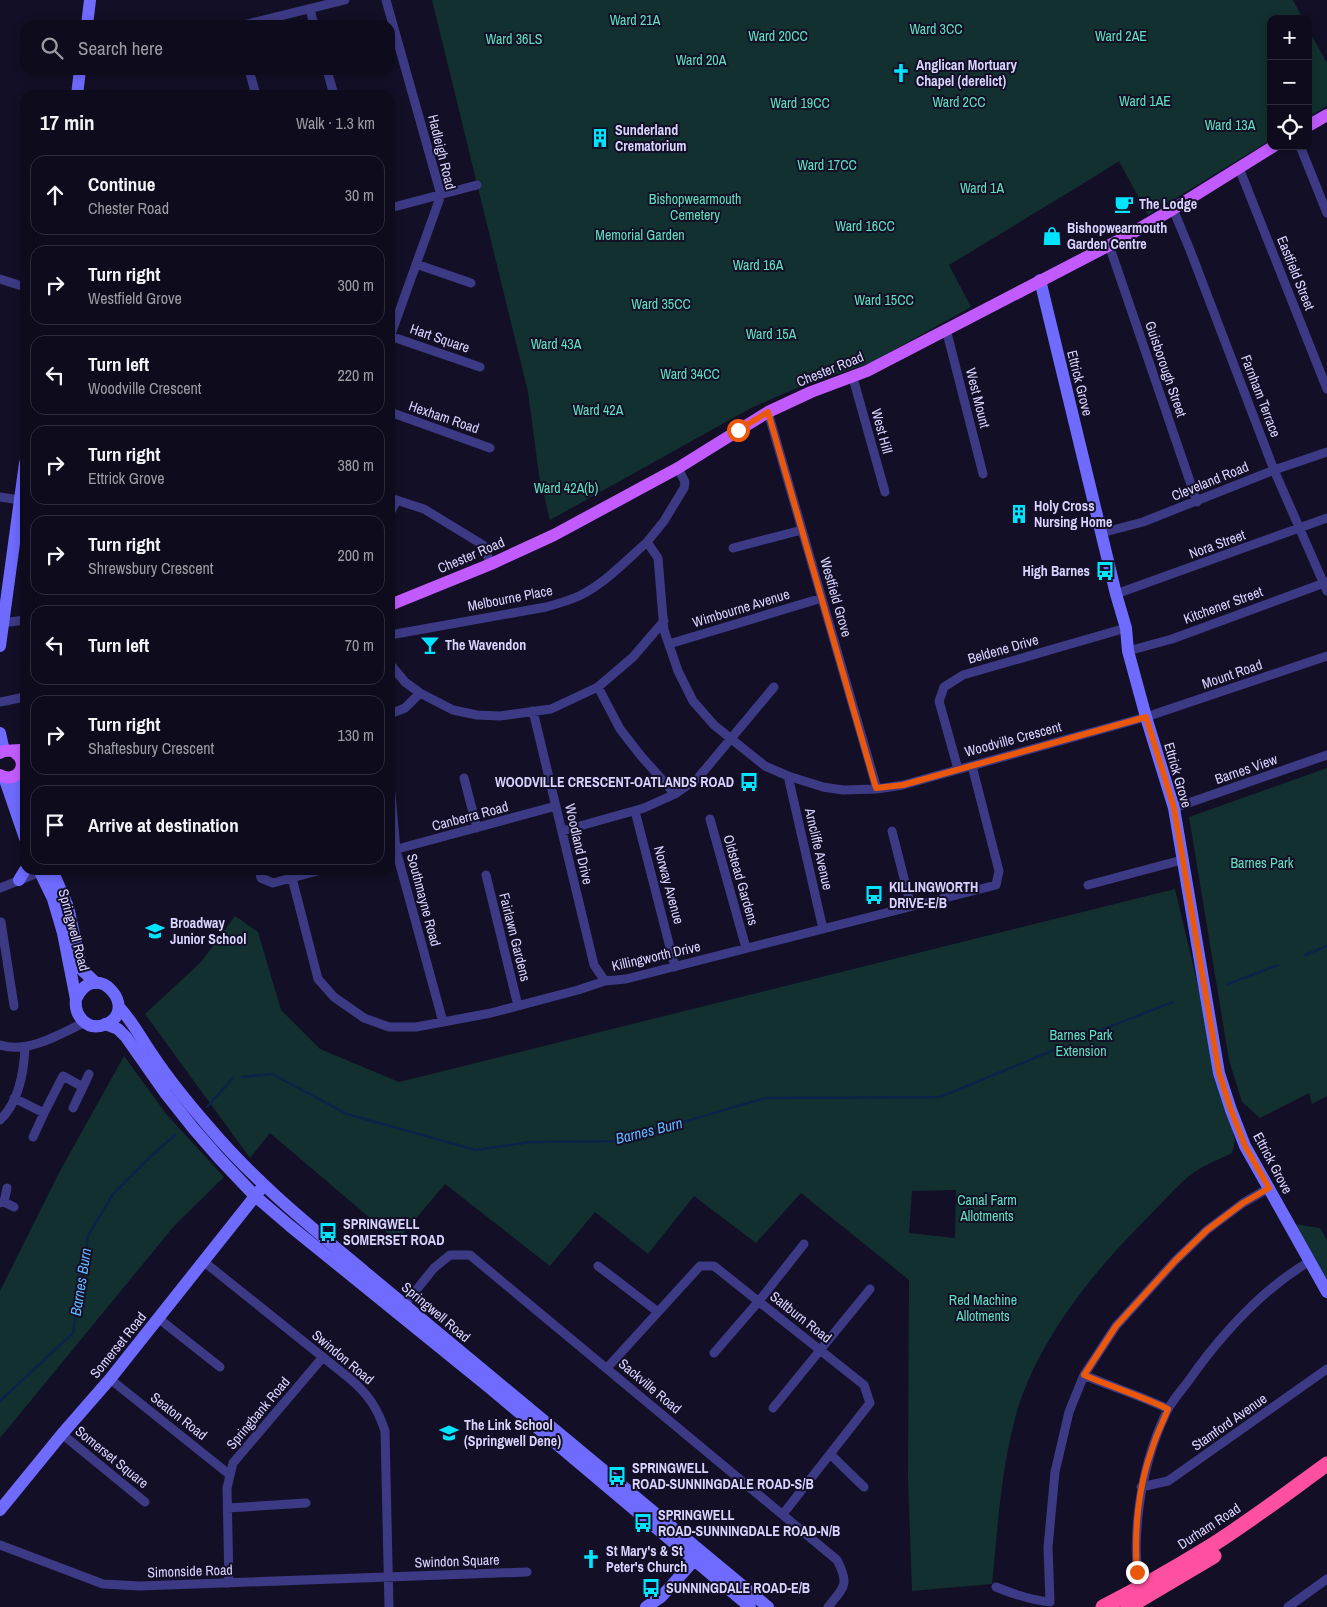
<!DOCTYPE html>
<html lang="en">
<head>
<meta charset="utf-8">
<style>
	body { margin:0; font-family:"Archivo Narrow",sans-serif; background:#171425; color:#f1f3f6 }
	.controls { position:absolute; right:15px; top:15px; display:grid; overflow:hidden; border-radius:10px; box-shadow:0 2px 8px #0003 }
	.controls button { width:45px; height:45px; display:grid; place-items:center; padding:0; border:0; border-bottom:1px solid #2e2b3b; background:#0e0b1c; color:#f1f3f6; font:25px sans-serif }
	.stop { position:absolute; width:15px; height:15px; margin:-11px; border:4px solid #ea580c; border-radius:50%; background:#fff }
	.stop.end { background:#ea580c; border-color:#fff; box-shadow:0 1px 5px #0008 }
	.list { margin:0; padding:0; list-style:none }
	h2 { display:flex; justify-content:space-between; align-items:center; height:65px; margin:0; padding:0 20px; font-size:21px }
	h2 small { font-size:16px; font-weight:400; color:#9b9ba3 }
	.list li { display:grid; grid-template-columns:32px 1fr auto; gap:15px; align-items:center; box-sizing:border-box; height:80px; margin:0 10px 10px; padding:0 10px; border:1px solid #2e2b3b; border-radius:15px }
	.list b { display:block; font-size:19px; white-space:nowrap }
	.list p { margin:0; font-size:16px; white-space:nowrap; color:#9b9ba3 }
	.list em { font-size:16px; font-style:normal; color:#9b9ba3 }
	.icon { flex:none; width:28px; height:28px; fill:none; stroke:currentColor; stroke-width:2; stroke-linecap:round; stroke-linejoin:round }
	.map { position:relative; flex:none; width:1327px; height:1607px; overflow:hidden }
	.search { position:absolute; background:#0e0b1c; box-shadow:0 2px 8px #0003; left:20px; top:20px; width:375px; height:55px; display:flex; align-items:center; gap:12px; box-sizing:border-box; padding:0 18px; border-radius:15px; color:#9b9ba3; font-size:19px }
	.panel { position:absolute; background:#0e0b1c; box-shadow:0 2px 8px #0003; left:20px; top:90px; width:375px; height:785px; border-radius:15px }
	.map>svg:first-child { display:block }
</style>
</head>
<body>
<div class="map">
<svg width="1327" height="1607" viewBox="0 0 1327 1607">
	<rect width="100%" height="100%" fill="#130f26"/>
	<path fill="#12302f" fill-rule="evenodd" d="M 432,0 L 1293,0 L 1303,19 L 1271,19 L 1271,140 L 1148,215 L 1119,161 L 1099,174 L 949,265 L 971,307 L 872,362 L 792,390 L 751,408 L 550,520 L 539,475 L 528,392 Z
		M 1308,29 L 1327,63 L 1327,106 L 1308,117 Z
		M 1327,768 L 1327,1096 L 1312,1104 L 1309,1093 L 1260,1118 L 1242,1102 L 1229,1060 L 1189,817 Z
		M 1175,889 L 1235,1141 L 1232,1153 C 1218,1160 1201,1166 1189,1176 C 1175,1188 1162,1203 1149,1216 C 1094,1271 1042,1334 1018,1408 C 1001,1465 998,1526 992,1584 L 912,1591 L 908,1478 L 909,1280 L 801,1193 L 756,1243 L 694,1196 L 648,1254 L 595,1212 L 550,1266 L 445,1184 L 397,1241 L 270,1133 L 250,1158 L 145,1014 L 201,962 L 235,916 L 258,932 L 281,1010 L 320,1049 L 399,1082 ZM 956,1190 L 955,1238 L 909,1233 L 912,1191 Z
		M 124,1056 L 167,1115 L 224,1177 L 175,1225 L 0,1438 L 0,1291 L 60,1171 Z
		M 1288,1223 L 1320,1228 L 1327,1240 L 1327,1292 Z"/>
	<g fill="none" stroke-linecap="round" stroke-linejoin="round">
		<path stroke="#0c2248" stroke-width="2.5" d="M 1305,955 L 1327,946
			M 1228,984 L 1278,965
			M 1083,1037 L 1173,1002
			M 242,1077 L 272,1074 L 347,1114 L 476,1150 L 530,1142 L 619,1141 L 765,1098 L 940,1097 L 1059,1048
			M 207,1107 L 233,1078
			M 0,1401 L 73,1333 L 88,1236 L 113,1194 L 150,1157 L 175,1135"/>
		<path stroke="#3d3a85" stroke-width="9" d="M 386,0 L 441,195 L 390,337
			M 310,9 L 314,25
			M 243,25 L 345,0
			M 249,70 L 256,95
			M 327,70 L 334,95
			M 1300,146 L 1327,213
			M 1239,168 L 1327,389
			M 390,208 L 477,185
			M 1173,209 L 1190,250 L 1274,470 L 1327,591
			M 1109,245 L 1197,502
			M 416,264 L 471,283
			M 0,279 L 25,287
			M 946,329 L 983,474
			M 390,336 L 480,367
			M 853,378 L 885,492
			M 390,412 L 490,448
			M 768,412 L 877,789
			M 678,468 L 685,482 L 684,488 L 664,521 L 647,542 L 658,558 L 664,630 L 678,671 L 693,701 L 714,725 L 765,766 L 788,776 L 823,787 L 843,790 L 877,789 L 903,785 L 1146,717 L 1327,656
			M 0,497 L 20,500
			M 390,498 L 424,509 L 483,545 L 491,564
			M 390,513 L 397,500
			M 1101,533 L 1143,522 L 1274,470 L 1327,452
			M 733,548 L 802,530
			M 1116,594 L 1327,518
			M 2,623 L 25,620
			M 390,635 L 546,607 C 557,604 568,601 579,596 C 604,584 627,560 647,542
			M 669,644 L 822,598
			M 1128,651 L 1172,639 L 1327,582
			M 390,664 L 405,682 L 420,693 L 453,710 L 477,715 L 500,716 L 551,709 L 598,687 L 633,657 L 664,621
			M 598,687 L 620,729 L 641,756 L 675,794
			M 0,702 L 25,697
			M 533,711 L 594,965 L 605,981
			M 390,714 L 405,708 L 420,693
			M 958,769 L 939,701 L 944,687 L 963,675 L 1126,628
			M 788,776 L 823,929
			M 464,778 L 477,828
			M 390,784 L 396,850 L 443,1022
			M 1174,808 L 1327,755
			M 635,811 L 675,967
			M 710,819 L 746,948
			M 562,831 L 644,808 L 675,794 L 698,778 L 774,687
			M 892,831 L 911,906
			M 390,851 L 556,806
			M 259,870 L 261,878 L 273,883 L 321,870
			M 486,875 L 518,1006
			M 292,878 L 318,979 L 334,997 L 364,1018 L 389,1027 L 416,1027 L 491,1013 L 578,990 L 605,981 L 626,979 L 996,885 L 999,871 L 972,766
			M 1088,885 L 1182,860
			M 0,888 L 40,872
			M 1,922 L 3,935
			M 0,936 L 3,935 L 14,1006
			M 0,1045 C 27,1054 61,1034 85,1022
			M 83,1087 L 89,1074
			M 14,1098 L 44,1113 L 33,1137
			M 44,1113 L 63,1076 L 83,1087 L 73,1108
			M 0,1120 C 19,1102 24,1071 25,1047
			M 4,1202 L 7,1188
			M 0,1203 L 4,1202 L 14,1207
			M 203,1261 L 349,1378 C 368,1394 377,1407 385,1431 L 389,1607
			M 598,1266 L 658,1312
			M 401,1309 L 434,1268 L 450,1255 L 470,1255 L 837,1560 C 850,1585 844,1587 828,1607
			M 158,1318 L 220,1367
			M 714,1353 L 759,1301 L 804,1244
			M 607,1368 L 700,1266 L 714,1266 L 864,1385 L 870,1403 L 783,1514
			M 1084,1375 C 1112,1387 1141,1396 1168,1409
			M 110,1379 L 230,1475
			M 773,1408 L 870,1289
			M 62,1434 L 145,1502
			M 830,1454 L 864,1487
			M 1141,1487 L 1168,1481 L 1327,1369
			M 228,1508 L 306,1503
			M 0,1545 L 103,1584 L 140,1586 L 527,1572
			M 229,1583 L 227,1488 L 233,1463 L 323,1357
			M 996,1587 C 1013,1594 1031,1600 1050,1602 L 1048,1547 L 1055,1472 L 1069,1412 L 1084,1375 L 1116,1326 L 1175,1261 L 1207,1230 L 1243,1203 L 1269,1188
			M 1142,1587 C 1134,1564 1136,1540 1138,1516 C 1142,1479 1151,1444 1167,1411 C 1172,1401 1180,1392 1187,1383 C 1220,1336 1261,1290 1310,1261
			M 1288,1607 L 1327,1579"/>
		<path stroke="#6f6bff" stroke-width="12" d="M 87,25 L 90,0
			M 77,95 L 80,70
			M 1040,280 L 1116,594 L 1126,628 L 1128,651 L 1146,717 L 1174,808 L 1219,1073 L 1231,1110 L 1245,1146 L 1327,1292
			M 0,646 L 25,463
			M 0,733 L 4,751
			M 17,775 L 21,794 L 25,805
			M 4,777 L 25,838
			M 39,870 L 53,899 L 63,933 L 76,999 C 74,1015 86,1031 104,1025 C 142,1012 96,955 76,999
			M 52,870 L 68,907 L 82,970 L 96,983
			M 19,880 L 25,870
			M 119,1007 C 133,1022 142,1040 154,1057 C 170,1081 189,1104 208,1126 C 254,1181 310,1226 365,1272 L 768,1607
			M 105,1024 L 118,1029 L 126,1037 L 166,1094 L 193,1128 L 219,1158 L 255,1196 L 290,1226 L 490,1388 L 750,1607
			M 0,1510 L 62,1434 L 110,1379 L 260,1190
			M 646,1607 L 661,1597 L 699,1555"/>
		<path stroke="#c25bff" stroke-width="12" d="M 1308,126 L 1327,115
			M 390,605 L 491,564 L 554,535 L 678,468 L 768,412 L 811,392 L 867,371 L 1127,236 L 1173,209 L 1274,146
			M 0,753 L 4,751 L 20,750
			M 0,775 C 18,785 32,761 12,751"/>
		<path stroke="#ff4fa3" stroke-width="15" d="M 1103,1607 C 1138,1589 1172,1570 1206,1549 C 1248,1523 1287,1493 1327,1464
			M 1128,1607 L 1214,1556"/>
	</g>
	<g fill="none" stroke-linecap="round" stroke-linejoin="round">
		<path stroke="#ea580c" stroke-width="6" d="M 738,430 L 768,412 L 876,788 L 903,785 L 1146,717 L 1174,808 L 1219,1073 L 1231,1110 L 1245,1146 L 1269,1188 L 1243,1203 L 1207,1230 L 1175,1261 L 1116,1326 L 1084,1375 C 1112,1387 1141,1396 1168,1409 C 1163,1422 1156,1435 1152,1449 C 1138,1487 1134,1532 1137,1572"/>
	</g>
	<defs>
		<g id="church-bare" transform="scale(1.5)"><path d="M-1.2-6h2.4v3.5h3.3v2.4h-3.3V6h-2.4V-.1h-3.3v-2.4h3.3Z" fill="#00e5ff" stroke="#130f26" stroke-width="2.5" paint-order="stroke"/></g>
		<g id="building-bare" transform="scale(1.5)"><path d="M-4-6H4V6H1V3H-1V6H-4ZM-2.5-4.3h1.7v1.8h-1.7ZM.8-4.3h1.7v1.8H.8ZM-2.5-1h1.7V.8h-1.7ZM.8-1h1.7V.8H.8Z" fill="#00e5ff" stroke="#130f26" stroke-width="2.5" paint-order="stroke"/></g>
		<g id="cafe-bare" transform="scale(1.5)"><path d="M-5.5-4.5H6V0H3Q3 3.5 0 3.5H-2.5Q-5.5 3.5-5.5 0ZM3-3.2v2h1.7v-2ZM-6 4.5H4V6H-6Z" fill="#00e5ff" stroke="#130f26" stroke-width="2.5" paint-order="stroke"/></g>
		<g id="shop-bare" transform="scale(1.5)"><path d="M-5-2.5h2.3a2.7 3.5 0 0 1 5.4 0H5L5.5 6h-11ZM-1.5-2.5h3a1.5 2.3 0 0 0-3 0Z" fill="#00e5ff" stroke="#130f26" stroke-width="2.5" paint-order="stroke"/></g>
		<g id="bus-bare" transform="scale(1.5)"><path d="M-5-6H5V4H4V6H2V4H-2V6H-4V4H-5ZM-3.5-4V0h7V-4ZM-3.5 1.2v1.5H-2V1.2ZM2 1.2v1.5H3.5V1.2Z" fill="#00e5ff" stroke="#130f26" stroke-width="2.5" paint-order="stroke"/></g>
		<g id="bar-bare" transform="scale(1.5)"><path d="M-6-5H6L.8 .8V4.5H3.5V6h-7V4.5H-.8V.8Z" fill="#00e5ff" stroke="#130f26" stroke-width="2.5" paint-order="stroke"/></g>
		<g id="school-bare" transform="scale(1.5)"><path d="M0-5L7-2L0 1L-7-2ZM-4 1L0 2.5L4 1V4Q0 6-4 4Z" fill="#00e5ff" stroke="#130f26" stroke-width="2.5" paint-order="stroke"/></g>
	</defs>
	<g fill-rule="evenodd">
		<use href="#church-bare" x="901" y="73"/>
		<use href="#building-bare" x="600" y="138"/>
		<use href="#cafe-bare" x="1124" y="204"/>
		<use href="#shop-bare" x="1052" y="236"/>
		<use href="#building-bare" x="1019" y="514"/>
		<use href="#bus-bare" x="1105" y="571"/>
		<use href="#bar-bare" x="430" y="645"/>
		<use href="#bus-bare" x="749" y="782"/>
		<use href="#bus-bare" x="874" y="895"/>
		<use href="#school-bare" x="155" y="931"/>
		<use href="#bus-bare" x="328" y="1232"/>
		<use href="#school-bare" x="449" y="1433"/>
		<use href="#bus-bare" x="617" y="1476"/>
		<use href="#bus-bare" x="643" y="1523"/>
		<use href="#church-bare" x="591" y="1559"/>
		<use href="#bus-bare" x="651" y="1588"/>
	</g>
	<g text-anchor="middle" stroke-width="4" stroke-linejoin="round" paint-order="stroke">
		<g font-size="14" fill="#5fe0c0" stroke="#130f26">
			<text x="635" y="25">Ward 21A</text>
			<text x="936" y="34">Ward 3CC</text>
			<text x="778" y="41">Ward 20CC</text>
			<text x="1121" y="41">Ward 2AE</text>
			<text x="514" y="44">Ward 36LS</text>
			<text x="701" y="65">Ward 20A</text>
			<text x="1145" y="106">Ward 1AE</text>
			<text x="959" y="107">Ward 2CC</text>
			<text x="800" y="108">Ward 19CC</text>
			<text x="1230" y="130">Ward 13A</text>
			<text x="827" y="170">Ward 17CC</text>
			<text x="982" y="193">Ward 1A</text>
			<text x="695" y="204">Bishopwearmouth<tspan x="695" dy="16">Cemetery</tspan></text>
			<text x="865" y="231">Ward 16CC</text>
			<text x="640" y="240">Memorial Garden</text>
			<text x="758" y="270">Ward 16A</text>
			<text x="884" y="305">Ward 15CC</text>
			<text x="661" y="309">Ward 35CC</text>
			<text x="771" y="339">Ward 15A</text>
			<text x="556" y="349">Ward 43A</text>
			<text x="690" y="379">Ward 34CC</text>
			<text x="598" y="415">Ward 42A</text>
			<text x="566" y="493">Ward 42A(b)</text>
			<text x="1262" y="868">Barnes Park</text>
			<text x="1081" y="1040">Barnes Park<tspan x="1081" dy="16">Extension</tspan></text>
			<text x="987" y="1205">Canal Farm<tspan x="987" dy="16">Allotments</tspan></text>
			<text x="983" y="1305">Red Machine<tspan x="983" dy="16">Allotments</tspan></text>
		</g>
		<g font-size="14" font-weight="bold" fill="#d9d4ff" stroke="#130f26" text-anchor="start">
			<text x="916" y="70">Anglican Mortuary<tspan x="916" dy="16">Chapel (derelict)</tspan></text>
			<text x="615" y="135">Sunderland<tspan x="615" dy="16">Crematorium</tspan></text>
			<text x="1139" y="209">The Lodge</text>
			<text x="1067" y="233">Bishopwearmouth<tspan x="1067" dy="16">Garden Centre</tspan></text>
			<text x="1034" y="511">Holy Cross<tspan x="1034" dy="16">Nursing Home</tspan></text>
			<text x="1090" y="576" text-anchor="end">High Barnes</text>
			<text x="445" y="650">The Wavendon</text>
			<text x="734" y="787" text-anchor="end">WOODVILLE CRESCENT-OATLANDS ROAD</text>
			<text x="889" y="892">KILLINGWORTH<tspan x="889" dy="16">DRIVE-E/B</tspan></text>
			<text x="170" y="928">Broadway<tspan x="170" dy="16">Junior School</tspan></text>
			<text x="343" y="1229">SPRINGWELL<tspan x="343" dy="16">SOMERSET ROAD</tspan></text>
			<text x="464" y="1430">The Link School<tspan x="464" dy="16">(Springwell Dene)</tspan></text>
			<text x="632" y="1473">SPRINGWELL<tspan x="632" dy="16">ROAD-SUNNINGDALE ROAD-S/B</tspan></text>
			<text x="658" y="1520">SPRINGWELL<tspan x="658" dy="16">ROAD-SUNNINGDALE ROAD-N/B</tspan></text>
			<text x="606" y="1556">St Mary's &amp; St<tspan x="606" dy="16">Peter's Church</tspan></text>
			<text x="666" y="1593">SUNNINGDALE ROAD-E/B</text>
		</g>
		<g font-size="14" fill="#d9d4ff" stroke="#130f26">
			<text transform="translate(442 152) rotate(76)" y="5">Hadleigh Road</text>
			<text transform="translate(1296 273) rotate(68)" y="5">Eastfield Street</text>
			<text transform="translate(440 338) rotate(19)" y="5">Hart Square</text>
			<text transform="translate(830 369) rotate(-22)" y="5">Chester Road</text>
			<text transform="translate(1166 369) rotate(71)" y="5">Guisborough Street</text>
			<text transform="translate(1080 383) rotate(76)" y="5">Ettrick Grove</text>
			<text transform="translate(1261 396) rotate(69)" y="5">Farnham Terrace</text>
			<text transform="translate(978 398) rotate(76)" y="5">West Mount</text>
			<text transform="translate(444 417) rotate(19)" y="5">Hexham Road</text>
			<text transform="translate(882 431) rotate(75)" y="5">West Hill</text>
			<text transform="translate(1210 481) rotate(-22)" y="5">Cleveland Road</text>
			<text transform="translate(1217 544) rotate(-20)" y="5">Nora Street</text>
			<text transform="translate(471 555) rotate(-23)" y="5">Chester Road</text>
			<text transform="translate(836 597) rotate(74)" y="5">Westfield Grove</text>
			<text transform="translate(510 598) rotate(-11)" y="5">Melbourne Place</text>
			<text transform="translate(1223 605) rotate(-20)" y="5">Kitchener Street</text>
			<text transform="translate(741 608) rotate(-17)" y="5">Wimbourne Avenue</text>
			<text transform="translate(1003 649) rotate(-16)" y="5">Beldene Drive</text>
			<text transform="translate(1232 674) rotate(-19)" y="5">Mount Road</text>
			<text transform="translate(1013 739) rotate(-15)" y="5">Woodville Crescent</text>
			<text transform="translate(1246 769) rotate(-19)" y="5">Barnes View</text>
			<text transform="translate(1178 775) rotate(74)" y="5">Ettrick Grove</text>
			<text transform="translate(470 816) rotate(-15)" y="5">Canberra Road</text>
			<text transform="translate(579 844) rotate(77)" y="5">Woodland Drive</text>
			<text transform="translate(819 849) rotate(77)" y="5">Arncliffe Avenue</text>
			<text transform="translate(741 880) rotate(74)" y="5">Oldstead Gardens</text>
			<text transform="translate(669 885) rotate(75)" y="5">Norway Avenue</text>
			<text transform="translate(424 900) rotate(75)" y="5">Southmayne Road</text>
			<text transform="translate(74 930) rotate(75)" y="5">Springwell Road</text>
			<text transform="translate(515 937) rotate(76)" y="5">Fairlawn Gardens</text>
			<text transform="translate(656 956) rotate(-13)" y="5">Killingworth Drive</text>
			<text transform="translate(1273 1163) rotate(62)" y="5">Ettrick Grove</text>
			<text transform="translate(436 1312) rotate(40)" y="5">Springwell Road</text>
			<text transform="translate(801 1317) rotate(38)" y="5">Saltburn Road</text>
			<text transform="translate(118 1345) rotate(-51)" y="5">Somerset Road</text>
			<text transform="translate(343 1357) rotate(40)" y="5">Swindon Road</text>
			<text transform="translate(650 1386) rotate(40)" y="5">Sackville Road</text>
			<text transform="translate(258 1413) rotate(-50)" y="5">Springbank Road</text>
			<text transform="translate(179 1416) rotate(38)" y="5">Seaton Road</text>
			<text transform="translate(1229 1422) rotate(-35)" y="5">Stamford Avenue</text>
			<text transform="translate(112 1457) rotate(39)" y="5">Somerset Square</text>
			<text transform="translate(1209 1526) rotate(-33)" y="5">Durham Road</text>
			<text transform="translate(457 1561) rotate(-2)" y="5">Swindon Square</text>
			<text transform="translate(190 1571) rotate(-2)" y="5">Simonside Road</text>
		</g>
		<g font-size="15" font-style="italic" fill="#62b6ff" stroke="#130f26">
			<text transform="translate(649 1131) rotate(-14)" y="5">Barnes Burn</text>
			<text transform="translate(81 1282) rotate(-81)" y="5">Barnes Burn</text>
		</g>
	</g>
</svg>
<div class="controls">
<button>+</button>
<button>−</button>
<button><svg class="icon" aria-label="locate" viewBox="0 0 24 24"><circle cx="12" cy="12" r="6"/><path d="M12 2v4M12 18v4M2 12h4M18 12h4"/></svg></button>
</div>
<div class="stop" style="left:738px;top:430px"></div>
<div class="stop end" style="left:1137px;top:1572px"></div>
<div class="search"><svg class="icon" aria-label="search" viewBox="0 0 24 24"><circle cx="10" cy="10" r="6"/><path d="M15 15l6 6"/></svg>Search here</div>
<section class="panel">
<h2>17 min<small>Walk · 1.3 km</small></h2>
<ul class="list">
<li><svg class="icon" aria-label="ahead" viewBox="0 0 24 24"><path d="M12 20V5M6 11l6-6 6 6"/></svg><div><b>Continue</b><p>Chester Road</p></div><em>30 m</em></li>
<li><svg class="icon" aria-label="right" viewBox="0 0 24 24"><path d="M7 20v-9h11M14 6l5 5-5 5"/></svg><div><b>Turn right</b><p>Westfield Grove</p></div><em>300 m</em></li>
<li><svg class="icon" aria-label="left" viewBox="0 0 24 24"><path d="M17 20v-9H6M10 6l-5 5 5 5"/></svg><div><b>Turn left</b><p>Woodville Crescent</p></div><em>220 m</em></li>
<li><svg class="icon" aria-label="right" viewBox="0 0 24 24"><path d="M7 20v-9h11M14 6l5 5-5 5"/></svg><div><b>Turn right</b><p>Ettrick Grove</p></div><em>380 m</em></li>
<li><svg class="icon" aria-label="right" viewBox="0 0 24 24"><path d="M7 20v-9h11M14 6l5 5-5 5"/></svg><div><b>Turn right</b><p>Shrewsbury Crescent</p></div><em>200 m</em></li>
<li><svg class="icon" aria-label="left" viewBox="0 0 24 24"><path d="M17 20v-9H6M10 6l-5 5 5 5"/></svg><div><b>Turn left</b></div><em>70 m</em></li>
<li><svg class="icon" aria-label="right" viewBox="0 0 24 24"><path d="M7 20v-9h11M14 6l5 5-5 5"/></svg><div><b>Turn right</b><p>Shaftesbury Crescent</p></div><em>130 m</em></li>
<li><svg class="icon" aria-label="arrive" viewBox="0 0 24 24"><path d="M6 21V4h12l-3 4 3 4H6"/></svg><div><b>Arrive at destination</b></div></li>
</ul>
</section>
</div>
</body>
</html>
